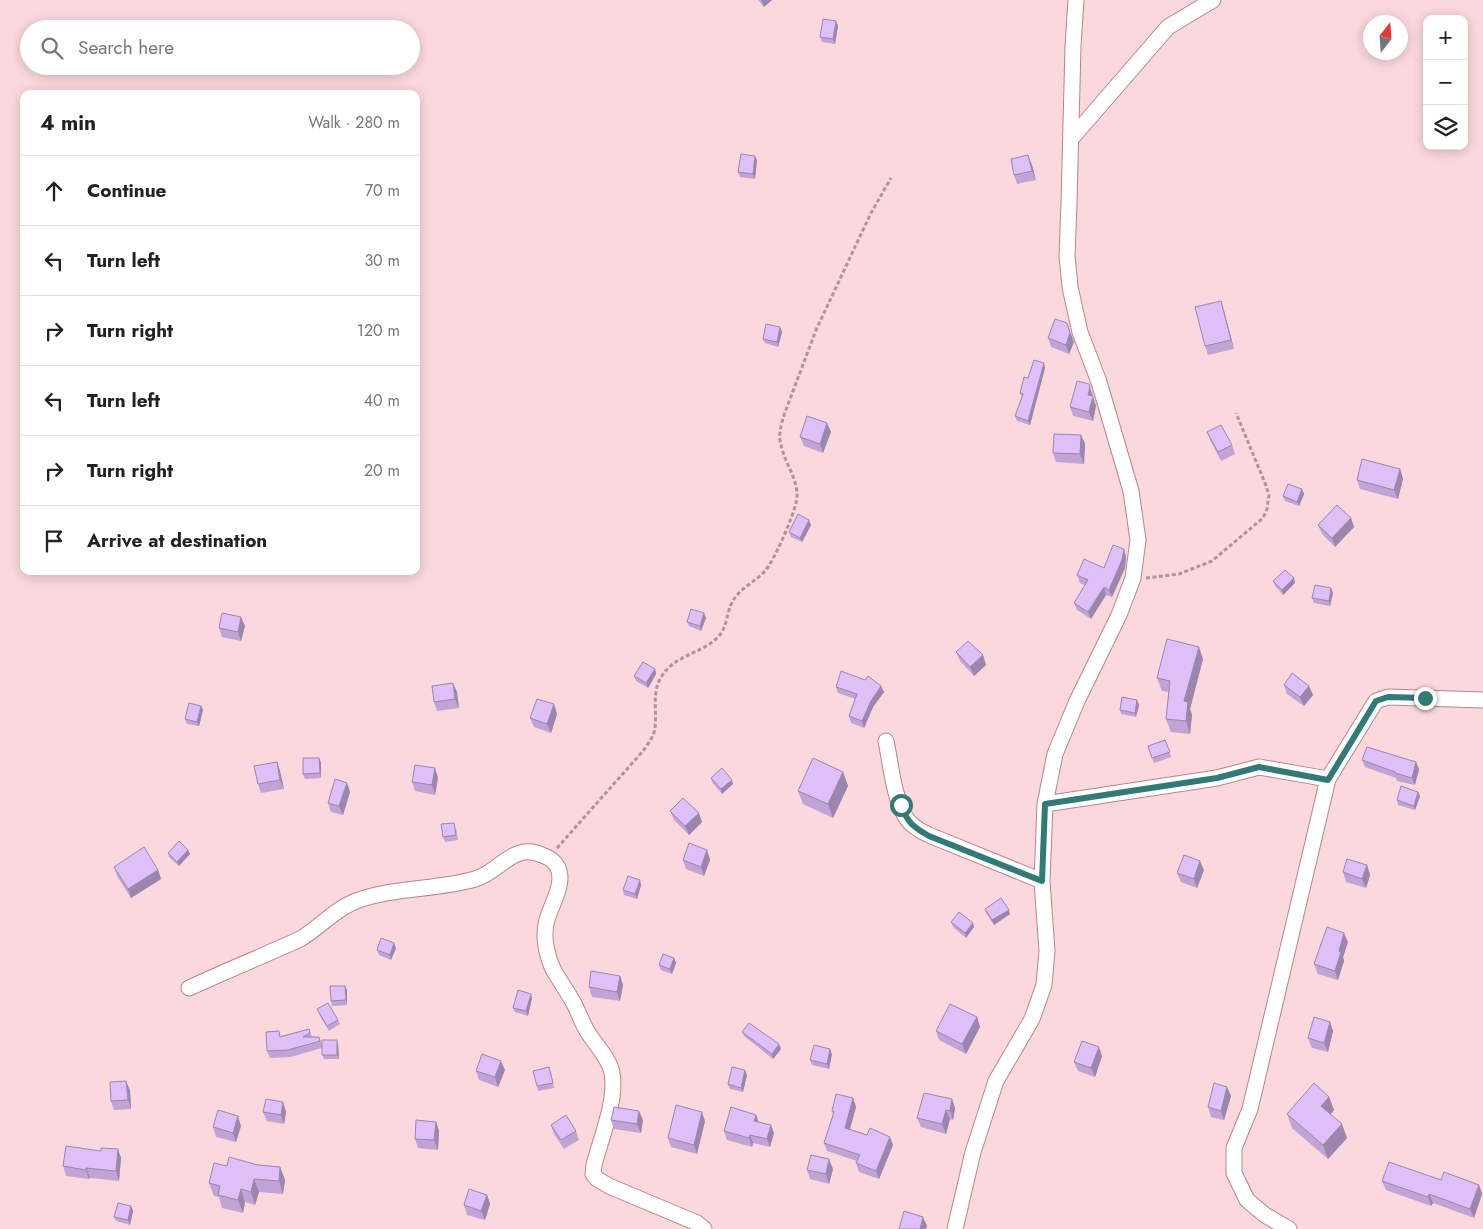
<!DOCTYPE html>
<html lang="en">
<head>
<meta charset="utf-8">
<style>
	body { margin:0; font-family:Jost,sans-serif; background:#f2f2f2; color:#222 }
	.controls { position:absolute; right:15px; top:15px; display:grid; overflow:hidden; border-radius:10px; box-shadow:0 2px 12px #0003 }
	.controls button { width:45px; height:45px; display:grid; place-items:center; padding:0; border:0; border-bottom:1px solid #e0e0e0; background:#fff; color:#222; font:25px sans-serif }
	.compass { position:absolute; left:1363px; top:15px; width:45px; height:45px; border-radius:50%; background:#fff; box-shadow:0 2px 12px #0003; rotate:17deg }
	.stop { position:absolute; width:15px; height:15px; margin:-11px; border:4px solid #317a75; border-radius:50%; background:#fff }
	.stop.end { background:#317a75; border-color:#fff; box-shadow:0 1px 5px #0008 }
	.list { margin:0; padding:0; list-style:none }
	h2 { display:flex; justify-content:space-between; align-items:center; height:65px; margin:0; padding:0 20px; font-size:21px }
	h2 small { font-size:16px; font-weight:400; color:#767676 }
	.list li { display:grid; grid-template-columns:32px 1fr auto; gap:15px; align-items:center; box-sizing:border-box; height:70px; padding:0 20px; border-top:1px solid #e0e0e0 }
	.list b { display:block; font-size:19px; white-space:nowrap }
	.list em { font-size:16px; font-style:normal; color:#767676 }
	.icon { flex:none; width:28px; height:28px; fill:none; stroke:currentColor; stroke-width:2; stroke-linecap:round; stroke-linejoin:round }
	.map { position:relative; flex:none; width:1483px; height:1229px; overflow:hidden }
	.search { position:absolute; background:#fff; box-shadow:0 2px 12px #0003; left:20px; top:20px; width:400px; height:55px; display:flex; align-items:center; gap:12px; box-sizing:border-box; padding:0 18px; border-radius:28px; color:#767676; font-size:19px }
	.panel { position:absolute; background:#fff; box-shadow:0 2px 12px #0003; left:20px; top:90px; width:400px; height:485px; border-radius:10px }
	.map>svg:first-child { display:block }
</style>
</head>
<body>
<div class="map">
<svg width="1483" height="1229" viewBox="0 0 1483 1229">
	<rect width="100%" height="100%" fill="#fad8dd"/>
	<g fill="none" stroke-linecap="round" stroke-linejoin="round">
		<g stroke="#b8848c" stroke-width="17">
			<path id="street" d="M 1071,139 L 1168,27 L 1213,0
				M 886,741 C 891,765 893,794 905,816 C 910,825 920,831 929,835 L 1042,881
				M 1045,804 L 1217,778 L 1259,767 L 1328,779
				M 189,988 C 213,977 238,966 262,956 C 274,950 288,945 300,939 C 319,928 335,909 356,901 C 394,887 437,890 475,879 C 500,872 513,842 542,855 C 548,857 554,861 557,866 C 567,883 549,907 546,924 C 543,939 547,957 554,971 C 560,981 566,990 572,1000 C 578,1010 581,1021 587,1031 C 594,1043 610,1059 612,1073 C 617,1100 601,1138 594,1165 L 593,1174 L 597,1179 L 609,1186 L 697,1223 L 704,1229
				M 955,1229 L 973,1152 L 996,1081 L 1032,1019 L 1044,985 L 1047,951 L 1042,881 L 1045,804 L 1055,754 L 1077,701 L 1119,615 L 1133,578 L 1138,540 L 1131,491 L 1099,382 L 1080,332 L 1070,287 L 1067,256 L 1069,203 L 1073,46 L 1076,0
				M 1289,1229 L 1265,1215 L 1247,1200 L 1234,1173 L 1234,1148 L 1250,1109 L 1328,779 L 1376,701 L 1388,697 L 1483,700"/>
		</g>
		<path stroke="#b19498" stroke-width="3" stroke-dasharray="4 2.5" stroke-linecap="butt" d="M 1146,578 L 1179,574 L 1212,561 L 1263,518 L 1267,509 L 1269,495 L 1265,483 L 1236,413
			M 557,848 L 643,751 C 648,744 654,736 655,728 C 657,712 652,694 660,679 C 674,654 700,655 718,637 C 728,627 726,611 734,599 C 741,588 756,581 765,571 C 774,561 793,517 796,503 C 801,482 785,465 781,445 C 778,436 781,425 784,415 L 816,330 L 871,213 L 891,178"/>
		<use href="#street" stroke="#fff" stroke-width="15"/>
	</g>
	<path fill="#bfa4d5" d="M 758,0 L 772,0 L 764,7 Z
		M 836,21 L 838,26 L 835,44 L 822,42 L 820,37 Z
		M 755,156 L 757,160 L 755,179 L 740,177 L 738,172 Z
		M 1032,165 L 1036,180 L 1017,184 L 1014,175 Z
		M 1224,311 L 1234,349 L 1208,355 L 1205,346 Z
		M 782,332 L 778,347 L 765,343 L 763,339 Z
		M 1048,338 L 1074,342 L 1069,354 L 1051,347 Z
		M 1044,363 L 1045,368 L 1030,425 L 1017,421 L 1015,416 L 1022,397 L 1020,393 L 1028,378 Z
		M 1089,384 L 1096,406 L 1093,421 L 1073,416 L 1070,407 Z
		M 827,423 L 831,432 L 823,453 L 804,446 L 800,437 Z
		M 1207,432 L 1232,445 L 1235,454 L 1221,461 L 1211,442 Z
		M 1081,435 L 1085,444 L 1084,464 L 1056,462 L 1053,453 Z
		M 1400,469 L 1403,479 L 1398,499 L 1360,489 L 1357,480 Z
		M 1302,489 L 1304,494 L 1299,506 L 1285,501 L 1283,496 Z
		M 1351,518 L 1354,527 L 1335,547 L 1322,534 L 1318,525 Z
		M 811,525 L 802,542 L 791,537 L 789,532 Z
		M 1124,549 L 1126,557 L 1125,568 L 1112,597 L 1106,595 L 1091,619 L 1077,610 L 1074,603 L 1085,585 L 1080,583 L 1077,575 L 1104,568 Z
		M 1273,581 L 1295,583 L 1283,595 L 1275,586 Z
		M 1333,593 L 1330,606 L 1314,603 L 1312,598 Z
		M 704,613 L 706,618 L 701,631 L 689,626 L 687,622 Z
		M 245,626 L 241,641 L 222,637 L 219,628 Z
		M 956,652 L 983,655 L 986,665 L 974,676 L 960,661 Z
		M 1203,659 L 1190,709 L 1192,715 L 1190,734 L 1171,732 L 1166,719 L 1169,692 L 1162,691 L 1157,678 Z
		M 655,669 L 656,674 L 648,688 L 636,681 L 634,676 Z
		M 1284,685 L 1309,686 L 1313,695 L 1304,706 L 1287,694 Z
		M 881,686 L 884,692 L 873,707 L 864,728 L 851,723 L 849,716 L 855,699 L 838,693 L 836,687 Z
		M 457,692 L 459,708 L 437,711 L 434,702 Z
		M 554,704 L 557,714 L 551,733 L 534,727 L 530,718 Z
		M 1139,705 L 1136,717 L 1121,714 L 1120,710 Z
		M 201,706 L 203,710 L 199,726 L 187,724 L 185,719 Z
		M 1165,740 L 1171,757 L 1154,763 L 1148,746 Z
		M 319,758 L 321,763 L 321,778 L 305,779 L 303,774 Z
		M 1362,760 L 1419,769 L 1415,785 L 1397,781 L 1396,778 L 1365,767 Z
		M 277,762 L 280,771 L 284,789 L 261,793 L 258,784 Z
		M 435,768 L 438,778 L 435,795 L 415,791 L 412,782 Z
		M 843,772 L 848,786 L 833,818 L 803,804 L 798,791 Z
		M 711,778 L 733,784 L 722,794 L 712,782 Z
		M 347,783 L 350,792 L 343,815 L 331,812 L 328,803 Z
		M 1420,796 L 1415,810 L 1398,805 L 1397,800 Z
		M 670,811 L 702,822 L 689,835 L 674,820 Z
		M 456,828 L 458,840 L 445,842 L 443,837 Z
		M 188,850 L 190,854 L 179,866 L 169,857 L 168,853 Z
		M 707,850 L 710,860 L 704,876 L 686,869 L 683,860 Z
		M 1367,865 L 1370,875 L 1366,888 L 1346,882 L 1343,872 Z
		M 114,867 L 158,870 L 161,879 L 131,898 L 117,876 Z
		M 1204,870 L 1197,888 L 1181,882 L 1177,873 Z
		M 640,880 L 641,885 L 637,899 L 624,895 L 623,890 Z
		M 985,909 L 1010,914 L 994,925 L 986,913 Z
		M 951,922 L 973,923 L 974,927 L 966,938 L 953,927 Z
		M 1348,942 L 1343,957 L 1344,961 L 1338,980 L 1318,974 L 1314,964 Z
		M 396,948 L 391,960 L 379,955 L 377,950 Z
		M 674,958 L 676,963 L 672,974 L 661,970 L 659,965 Z
		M 620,976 L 623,985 L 620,1001 L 592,997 L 589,987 Z
		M 345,986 L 347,990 L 347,1005 L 332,1006 L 331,1001 Z
		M 532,998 L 528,1016 L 515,1012 L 513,1008 Z
		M 317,1009 L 338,1020 L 340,1024 L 329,1031 L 319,1014 Z
		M 977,1017 L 980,1027 L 966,1054 L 939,1040 L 936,1031 Z
		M 1330,1022 L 1333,1031 L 1328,1052 L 1312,1048 L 1308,1038 Z
		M 309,1029 L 312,1037 L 319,1037 L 322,1044 L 337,1040 L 338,1044 L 339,1059 L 324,1059 L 322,1055 L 322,1048 L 291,1057 L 270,1058 L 267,1051 L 281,1036 Z
		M 742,1032 L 781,1049 L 773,1059 L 744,1036 Z
		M 832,1054 L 829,1069 L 812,1065 L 810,1060 Z
		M 1102,1056 L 1095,1077 L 1078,1071 L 1074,1062 Z
		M 505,1070 L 498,1087 L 479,1080 L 476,1071 Z
		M 551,1072 L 554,1088 L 538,1091 L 537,1086 Z
		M 747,1075 L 743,1092 L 730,1089 L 728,1084 Z
		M 1227,1087 L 1231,1096 L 1224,1120 L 1211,1117 L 1208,1107 Z
		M 130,1090 L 131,1109 L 114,1110 L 111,1101 Z
		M 1329,1097 L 1334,1110 L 1330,1115 L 1347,1138 L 1328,1159 L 1292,1128 L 1287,1114 Z
		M 853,1098 L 856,1107 L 850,1129 L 893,1145 L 879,1179 L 859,1172 L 856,1163 L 857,1161 L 827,1151 L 824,1143 L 833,1115 L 832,1111 Z
		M 952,1099 L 955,1108 L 953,1120 L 950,1119 L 946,1134 L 921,1127 L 917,1118 Z
		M 283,1102 L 286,1112 L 284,1124 L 267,1121 L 263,1112 Z
		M 756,1115 L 758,1122 L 774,1133 L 770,1147 L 753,1143 L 752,1147 L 727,1140 L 724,1131 Z
		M 611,1120 L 643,1120 L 641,1133 L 614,1129 Z
		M 705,1121 L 697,1154 L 671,1147 L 668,1138 Z
		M 436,1122 L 439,1131 L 438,1150 L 418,1148 L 415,1139 Z
		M 551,1125 L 576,1131 L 579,1140 L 564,1149 L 554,1134 Z
		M 241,1126 L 236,1142 L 216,1137 L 213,1127 Z
		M 118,1149 L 121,1158 L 119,1181 L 90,1178 L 89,1179 L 66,1176 L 63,1166 L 101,1151 Z
		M 258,1165 L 280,1167 L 285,1180 L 283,1194 L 259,1192 L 255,1205 L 245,1202 L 243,1213 L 222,1208 L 219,1197 L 214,1196 L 209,1183 L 227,1166 Z
		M 833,1169 L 829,1184 L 810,1179 L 807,1170 Z
		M 1441,1180 L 1479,1185 L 1482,1194 L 1474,1218 L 1433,1203 L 1431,1206 L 1386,1190 L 1382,1181 Z
		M 487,1195 L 490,1204 L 485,1220 L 467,1215 L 464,1205 Z
		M 131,1206 L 133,1211 L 130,1225 L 116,1221 L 114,1217 Z"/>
	<path fill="#9b86ae" d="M 761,0 L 772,0 L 764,7 Z
		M 836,21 L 838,26 L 835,44 L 833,39 Z
		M 1028,155 L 1032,165 L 1036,180 L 1032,171 Z
		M 755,156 L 757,160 L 755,179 L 753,174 Z
		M 1221,301 L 1224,311 L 1234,349 L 1231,340 Z
		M 1067,323 L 1074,342 L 1069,354 L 1066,345 Z
		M 780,327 L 782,332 L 778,347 L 777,342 Z
		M 1044,363 L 1045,368 L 1030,425 L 1028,421 Z
		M 1089,384 L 1096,406 L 1093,421 L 1089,412 L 1088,395 Z
		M 827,423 L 831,432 L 823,453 L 820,444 Z
		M 1081,435 L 1085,444 L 1084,464 L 1080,454 Z
		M 1400,469 L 1403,479 L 1398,499 L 1394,490 Z
		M 1302,489 L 1304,494 L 1299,506 L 1297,502 Z
		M 1351,518 L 1354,527 L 1335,547 L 1332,538 Z
		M 809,520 L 811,525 L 802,542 L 800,538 Z
		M 1124,549 L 1126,557 L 1125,568 L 1112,597 L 1109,590 Z
		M 1294,578 L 1295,583 L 1283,595 L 1282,590 Z
		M 1104,587 L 1106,595 L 1091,619 L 1088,612 Z
		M 1331,588 L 1333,593 L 1330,606 L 1329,601 Z
		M 704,613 L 706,618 L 701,631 L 700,626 Z
		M 241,617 L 245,626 L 241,641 L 238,632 Z
		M 1199,647 L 1203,659 L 1190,709 L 1192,715 L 1190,734 L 1186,721 L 1184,701 Z
		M 983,655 L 986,665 L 974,676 L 970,667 Z
		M 655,669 L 656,674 L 648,688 L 646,683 Z
		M 453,683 L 457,692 L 459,708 L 455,699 Z
		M 881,686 L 884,692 L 873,707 L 864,728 L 862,721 L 871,701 Z
		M 1309,686 L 1313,695 L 1304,706 L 1300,697 Z
		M 1137,700 L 1139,705 L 1136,717 L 1135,713 Z
		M 554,704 L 557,714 L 551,733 L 547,724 Z
		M 201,706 L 203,710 L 199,726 L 197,722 Z
		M 319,758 L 321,763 L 321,778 L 320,773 Z
		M 277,762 L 280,771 L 284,789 L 280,780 Z
		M 1416,762 L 1419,769 L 1415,785 L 1412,778 Z
		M 435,768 L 438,778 L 435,795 L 432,785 Z
		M 843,772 L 848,786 L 833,818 L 828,804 Z
		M 732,780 L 733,784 L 722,794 L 721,789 Z
		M 347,783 L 350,792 L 343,815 L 339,806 Z
		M 1418,792 L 1420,796 L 1415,810 L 1414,806 Z
		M 699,813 L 702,822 L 689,835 L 685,826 Z
		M 188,850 L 190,854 L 179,866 L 177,862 Z
		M 707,850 L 710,860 L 704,876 L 701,867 Z
		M 1200,861 L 1204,870 L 1197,888 L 1194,879 Z
		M 1367,865 L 1370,875 L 1366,888 L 1362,879 Z
		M 158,870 L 161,879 L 131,898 L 128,889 Z
		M 640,880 L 641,885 L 637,899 L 635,894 Z
		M 1009,910 L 1010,914 L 994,925 L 992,920 Z
		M 973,923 L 974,927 L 966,938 L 965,933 Z
		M 1344,933 L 1348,942 L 1343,957 L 1344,961 L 1338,980 L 1335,971 L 1339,951 Z
		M 394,943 L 396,948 L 391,960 L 390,955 Z
		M 674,958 L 676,963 L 672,974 L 670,969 Z
		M 620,976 L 623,985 L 620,1001 L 617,992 Z
		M 345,986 L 347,990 L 347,1005 L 346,1000 Z
		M 531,994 L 532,998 L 528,1016 L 526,1011 Z
		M 977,1017 L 980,1027 L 966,1054 L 962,1044 Z
		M 1330,1022 L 1333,1031 L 1328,1052 L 1324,1043 Z
		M 337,1040 L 338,1044 L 339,1059 L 337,1055 Z
		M 779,1044 L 781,1049 L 773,1059 L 772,1054 Z
		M 1099,1047 L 1102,1056 L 1095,1077 L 1091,1068 Z
		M 830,1049 L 832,1054 L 829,1069 L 827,1064 Z
		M 501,1061 L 505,1070 L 498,1087 L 495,1077 Z
		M 745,1070 L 747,1075 L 743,1092 L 741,1088 Z
		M 126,1081 L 130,1090 L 131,1109 L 128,1100 Z
		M 1227,1087 L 1231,1096 L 1224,1120 L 1221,1111 Z
		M 1329,1097 L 1334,1110 L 1326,1120 L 1321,1106 Z
		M 853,1098 L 856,1107 L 848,1136 L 845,1128 Z
		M 952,1099 L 955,1108 L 953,1120 L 950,1111 Z
		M 283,1102 L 286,1112 L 284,1124 L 281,1115 Z
		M 946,1110 L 950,1119 L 946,1134 L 942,1124 Z
		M 639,1111 L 643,1120 L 641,1133 L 637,1124 Z
		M 702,1112 L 705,1121 L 697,1154 L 694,1145 Z
		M 756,1115 L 759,1123 L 754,1121 Z
		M 238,1116 L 241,1126 L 236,1142 L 233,1133 Z
		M 436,1122 L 439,1131 L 438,1150 L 434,1140 Z
		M 1342,1124 L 1347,1138 L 1328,1159 L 1323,1145 Z
		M 771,1125 L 774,1133 L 770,1147 L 767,1139 Z
		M 750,1135 L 753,1143 L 752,1147 L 749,1138 Z
		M 890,1137 L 893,1145 L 879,1179 L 876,1171 Z
		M 118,1149 L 121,1158 L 119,1181 L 116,1171 Z
		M 829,1159 L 833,1169 L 829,1184 L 826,1174 Z
		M 280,1167 L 285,1180 L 283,1194 L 279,1181 Z
		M 86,1168 L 90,1178 L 89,1179 L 86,1170 Z
		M 254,1179 L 259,1192 L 255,1205 L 251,1192 Z
		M 1479,1185 L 1482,1194 L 1474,1218 L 1470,1209 Z
		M 241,1189 L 245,1202 L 243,1213 L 238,1200 Z
		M 1429,1194 L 1433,1203 L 1431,1206 L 1428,1197 Z
		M 487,1195 L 490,1204 L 485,1220 L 481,1211 Z
		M 131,1206 L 133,1211 L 130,1225 L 128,1220 Z
		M 923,1217 L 927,1226 L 926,1229 L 920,1229 Z"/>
	<path fill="#debff8" stroke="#9b86ae" d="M 823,19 L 836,21 L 833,39 L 820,37 Z
		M 741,154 L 755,156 L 753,174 L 738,172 Z
		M 1028,155 L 1032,171 L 1014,175 L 1011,159 Z
		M 1221,301 L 1231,340 L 1205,346 L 1195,307 Z
		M 1055,319 L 1067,323 L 1070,333 L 1066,345 L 1048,338 Z
		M 766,324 L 780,327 L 777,342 L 763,339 Z
		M 1034,360 L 1044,363 L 1028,421 L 1015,416 L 1023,394 L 1020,393 L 1024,377 L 1028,378 Z
		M 1077,381 L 1089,384 L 1090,387 L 1088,395 L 1093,396 L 1089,412 L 1070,407 Z
		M 807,416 L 827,423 L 820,444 L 800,437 Z
		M 1221,425 L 1232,445 L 1218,452 L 1207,432 Z
		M 1054,434 L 1081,435 L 1080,454 L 1053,453 Z
		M 1362,459 L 1400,469 L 1394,490 L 1357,480 Z
		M 1288,484 L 1302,489 L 1297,502 L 1283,496 Z
		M 1337,505 L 1351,518 L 1332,538 L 1318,525 Z
		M 798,514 L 809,520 L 800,538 L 789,532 Z
		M 1113,545 L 1124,549 L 1122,560 L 1109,590 L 1104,587 L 1088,612 L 1074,603 L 1088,580 L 1077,575 L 1084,559 L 1104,568 Z
		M 1285,570 L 1294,578 L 1282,590 L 1273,581 Z
		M 1315,585 L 1331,588 L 1329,601 L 1312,598 Z
		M 691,609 L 704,613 L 700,626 L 687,622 Z
		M 222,613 L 241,617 L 238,632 L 219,628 Z
		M 1167,639 L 1199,647 L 1184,701 L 1188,702 L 1186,721 L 1166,719 L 1170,681 L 1157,678 Z
		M 968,641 L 983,655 L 970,667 L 956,652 Z
		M 643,662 L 655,669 L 646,683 L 634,676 Z
		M 841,671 L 865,680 L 868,676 L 881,686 L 871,701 L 862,721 L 849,716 L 857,694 L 836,687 Z
		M 1292,673 L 1309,686 L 1300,697 L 1284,685 Z
		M 453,683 L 455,699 L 434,702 L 432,686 Z
		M 1122,697 L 1137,700 L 1135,713 L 1120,710 Z
		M 537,699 L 554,704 L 547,724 L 530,718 Z
		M 189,703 L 201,706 L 197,722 L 185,719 Z
		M 1165,740 L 1170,752 L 1152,758 L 1148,746 Z
		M 1367,747 L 1416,762 L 1412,778 L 1395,773 L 1395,772 L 1362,760 Z
		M 303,758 L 319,758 L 320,773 L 303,774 Z
		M 813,758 L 843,772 L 828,804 L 798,791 Z
		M 277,762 L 280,780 L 258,784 L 254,766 Z
		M 415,765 L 435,768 L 432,785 L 412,782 Z
		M 722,768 L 732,780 L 721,789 L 711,778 Z
		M 335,779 L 347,783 L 339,806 L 328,803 Z
		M 1401,786 L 1418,792 L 1414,806 L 1397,800 Z
		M 683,798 L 699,813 L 685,826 L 670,811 Z
		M 454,823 L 456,835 L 443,837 L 441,824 Z
		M 179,841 L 188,850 L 177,862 L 168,853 Z
		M 689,843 L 707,850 L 701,867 L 683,860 Z
		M 144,847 L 158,870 L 128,889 L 114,867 Z
		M 1184,855 L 1200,861 L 1194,879 L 1177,873 Z
		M 1347,859 L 1367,865 L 1362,879 L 1343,872 Z
		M 628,876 L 640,880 L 635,894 L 623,890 Z
		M 1001,898 L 1009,910 L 992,920 L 985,909 Z
		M 959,912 L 973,923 L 965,933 L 951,922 Z
		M 1327,927 L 1344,933 L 1339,951 L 1341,952 L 1335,971 L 1314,964 Z
		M 381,938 L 394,943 L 390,955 L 377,950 Z
		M 663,954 L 674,958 L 670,969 L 659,965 Z
		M 591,971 L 620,976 L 617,992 L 589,987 Z
		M 330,986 L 345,986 L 346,1000 L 331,1001 Z
		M 518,990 L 531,994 L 526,1011 L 513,1008 Z
		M 328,1003 L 338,1020 L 327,1026 L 317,1009 Z
		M 950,1004 L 977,1017 L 962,1044 L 936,1031 Z
		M 1314,1017 L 1330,1022 L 1324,1043 L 1308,1038 Z
		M 749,1023 L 779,1044 L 772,1054 L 742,1032 Z
		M 309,1029 L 310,1033 L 303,1037 L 319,1037 L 320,1041 L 288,1050 L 267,1051 L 266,1032 L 279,1031 L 280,1037 Z
		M 322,1040 L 337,1040 L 337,1055 L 322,1055 Z
		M 1082,1041 L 1099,1047 L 1091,1068 L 1074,1062 Z
		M 814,1045 L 830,1049 L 827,1064 L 810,1060 Z
		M 482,1054 L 501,1061 L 495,1077 L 476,1071 Z
		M 549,1067 L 553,1083 L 537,1086 L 533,1071 Z
		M 732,1067 L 745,1070 L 741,1088 L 728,1084 Z
		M 126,1081 L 128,1100 L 111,1101 L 110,1082 Z
		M 1214,1083 L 1227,1087 L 1221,1111 L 1208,1107 Z
		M 1314,1083 L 1329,1097 L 1321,1106 L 1342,1124 L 1323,1145 L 1287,1114 Z
		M 924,1093 L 952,1099 L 950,1111 L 946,1110 L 942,1124 L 917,1118 Z
		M 836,1094 L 853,1098 L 845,1128 L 867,1135 L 870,1128 L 890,1137 L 876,1171 L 856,1163 L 860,1155 L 824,1143 L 834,1112 L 832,1111 Z
		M 266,1099 L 283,1102 L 281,1115 L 263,1112 Z
		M 676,1105 L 702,1112 L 694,1145 L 668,1138 Z
		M 614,1107 L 639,1111 L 637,1124 L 611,1120 Z
		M 731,1107 L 756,1115 L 754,1121 L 771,1125 L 767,1139 L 750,1135 L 749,1138 L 724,1131 Z
		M 218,1110 L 238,1116 L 233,1133 L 213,1127 Z
		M 566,1115 L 576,1131 L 561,1140 L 551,1125 Z
		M 416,1120 L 436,1122 L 434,1140 L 415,1139 Z
		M 66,1146 L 101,1151 L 101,1148 L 118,1149 L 116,1171 L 86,1168 L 86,1170 L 63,1166 Z
		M 811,1155 L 829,1159 L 826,1174 L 807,1170 Z
		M 229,1157 L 258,1165 L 280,1167 L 279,1181 L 254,1179 L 251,1192 L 241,1189 L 238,1200 L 218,1195 L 220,1186 L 209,1183 L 214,1163 L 227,1166 Z
		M 1389,1162 L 1441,1180 L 1444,1172 L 1479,1185 L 1470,1209 L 1429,1194 L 1428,1197 L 1382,1181 Z
		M 469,1189 L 487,1195 L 481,1211 L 464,1205 Z
		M 118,1203 L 131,1206 L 128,1220 L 114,1217 Z
		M 904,1211 L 923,1217 L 920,1229 L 899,1229 Z"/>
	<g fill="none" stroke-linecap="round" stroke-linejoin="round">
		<path stroke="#317a75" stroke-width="6" d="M 901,805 C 907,822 913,827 929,836 L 1042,881 L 1045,804 L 1217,778 L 1259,767 L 1328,780 L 1376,701 L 1388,697 L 1425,698"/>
	</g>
</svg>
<div class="controls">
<button>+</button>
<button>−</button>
<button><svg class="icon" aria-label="layers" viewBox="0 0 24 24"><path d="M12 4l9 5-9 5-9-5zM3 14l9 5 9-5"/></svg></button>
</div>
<svg class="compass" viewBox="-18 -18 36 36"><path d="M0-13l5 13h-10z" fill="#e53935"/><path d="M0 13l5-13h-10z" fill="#767676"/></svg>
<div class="stop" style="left:901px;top:805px"></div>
<div class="stop end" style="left:1425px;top:698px"></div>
<div class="search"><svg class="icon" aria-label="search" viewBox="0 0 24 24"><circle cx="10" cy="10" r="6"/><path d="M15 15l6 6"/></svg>Search here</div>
<section class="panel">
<h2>4 min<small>Walk · 280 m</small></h2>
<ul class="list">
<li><svg class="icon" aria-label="ahead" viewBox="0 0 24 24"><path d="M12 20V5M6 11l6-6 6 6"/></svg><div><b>Continue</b></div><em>70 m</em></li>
<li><svg class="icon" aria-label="left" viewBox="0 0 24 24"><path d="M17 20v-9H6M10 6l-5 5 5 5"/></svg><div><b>Turn left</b></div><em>30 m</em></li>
<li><svg class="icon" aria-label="right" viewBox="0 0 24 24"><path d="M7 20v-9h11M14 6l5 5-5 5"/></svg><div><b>Turn right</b></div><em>120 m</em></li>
<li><svg class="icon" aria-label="left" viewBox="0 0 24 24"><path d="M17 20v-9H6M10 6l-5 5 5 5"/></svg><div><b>Turn left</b></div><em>40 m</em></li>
<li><svg class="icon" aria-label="right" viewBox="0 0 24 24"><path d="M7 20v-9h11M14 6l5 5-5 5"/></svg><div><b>Turn right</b></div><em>20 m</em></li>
<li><svg class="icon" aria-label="arrive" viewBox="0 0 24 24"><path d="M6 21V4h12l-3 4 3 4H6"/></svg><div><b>Arrive at destination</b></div></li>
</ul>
</section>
</div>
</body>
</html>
